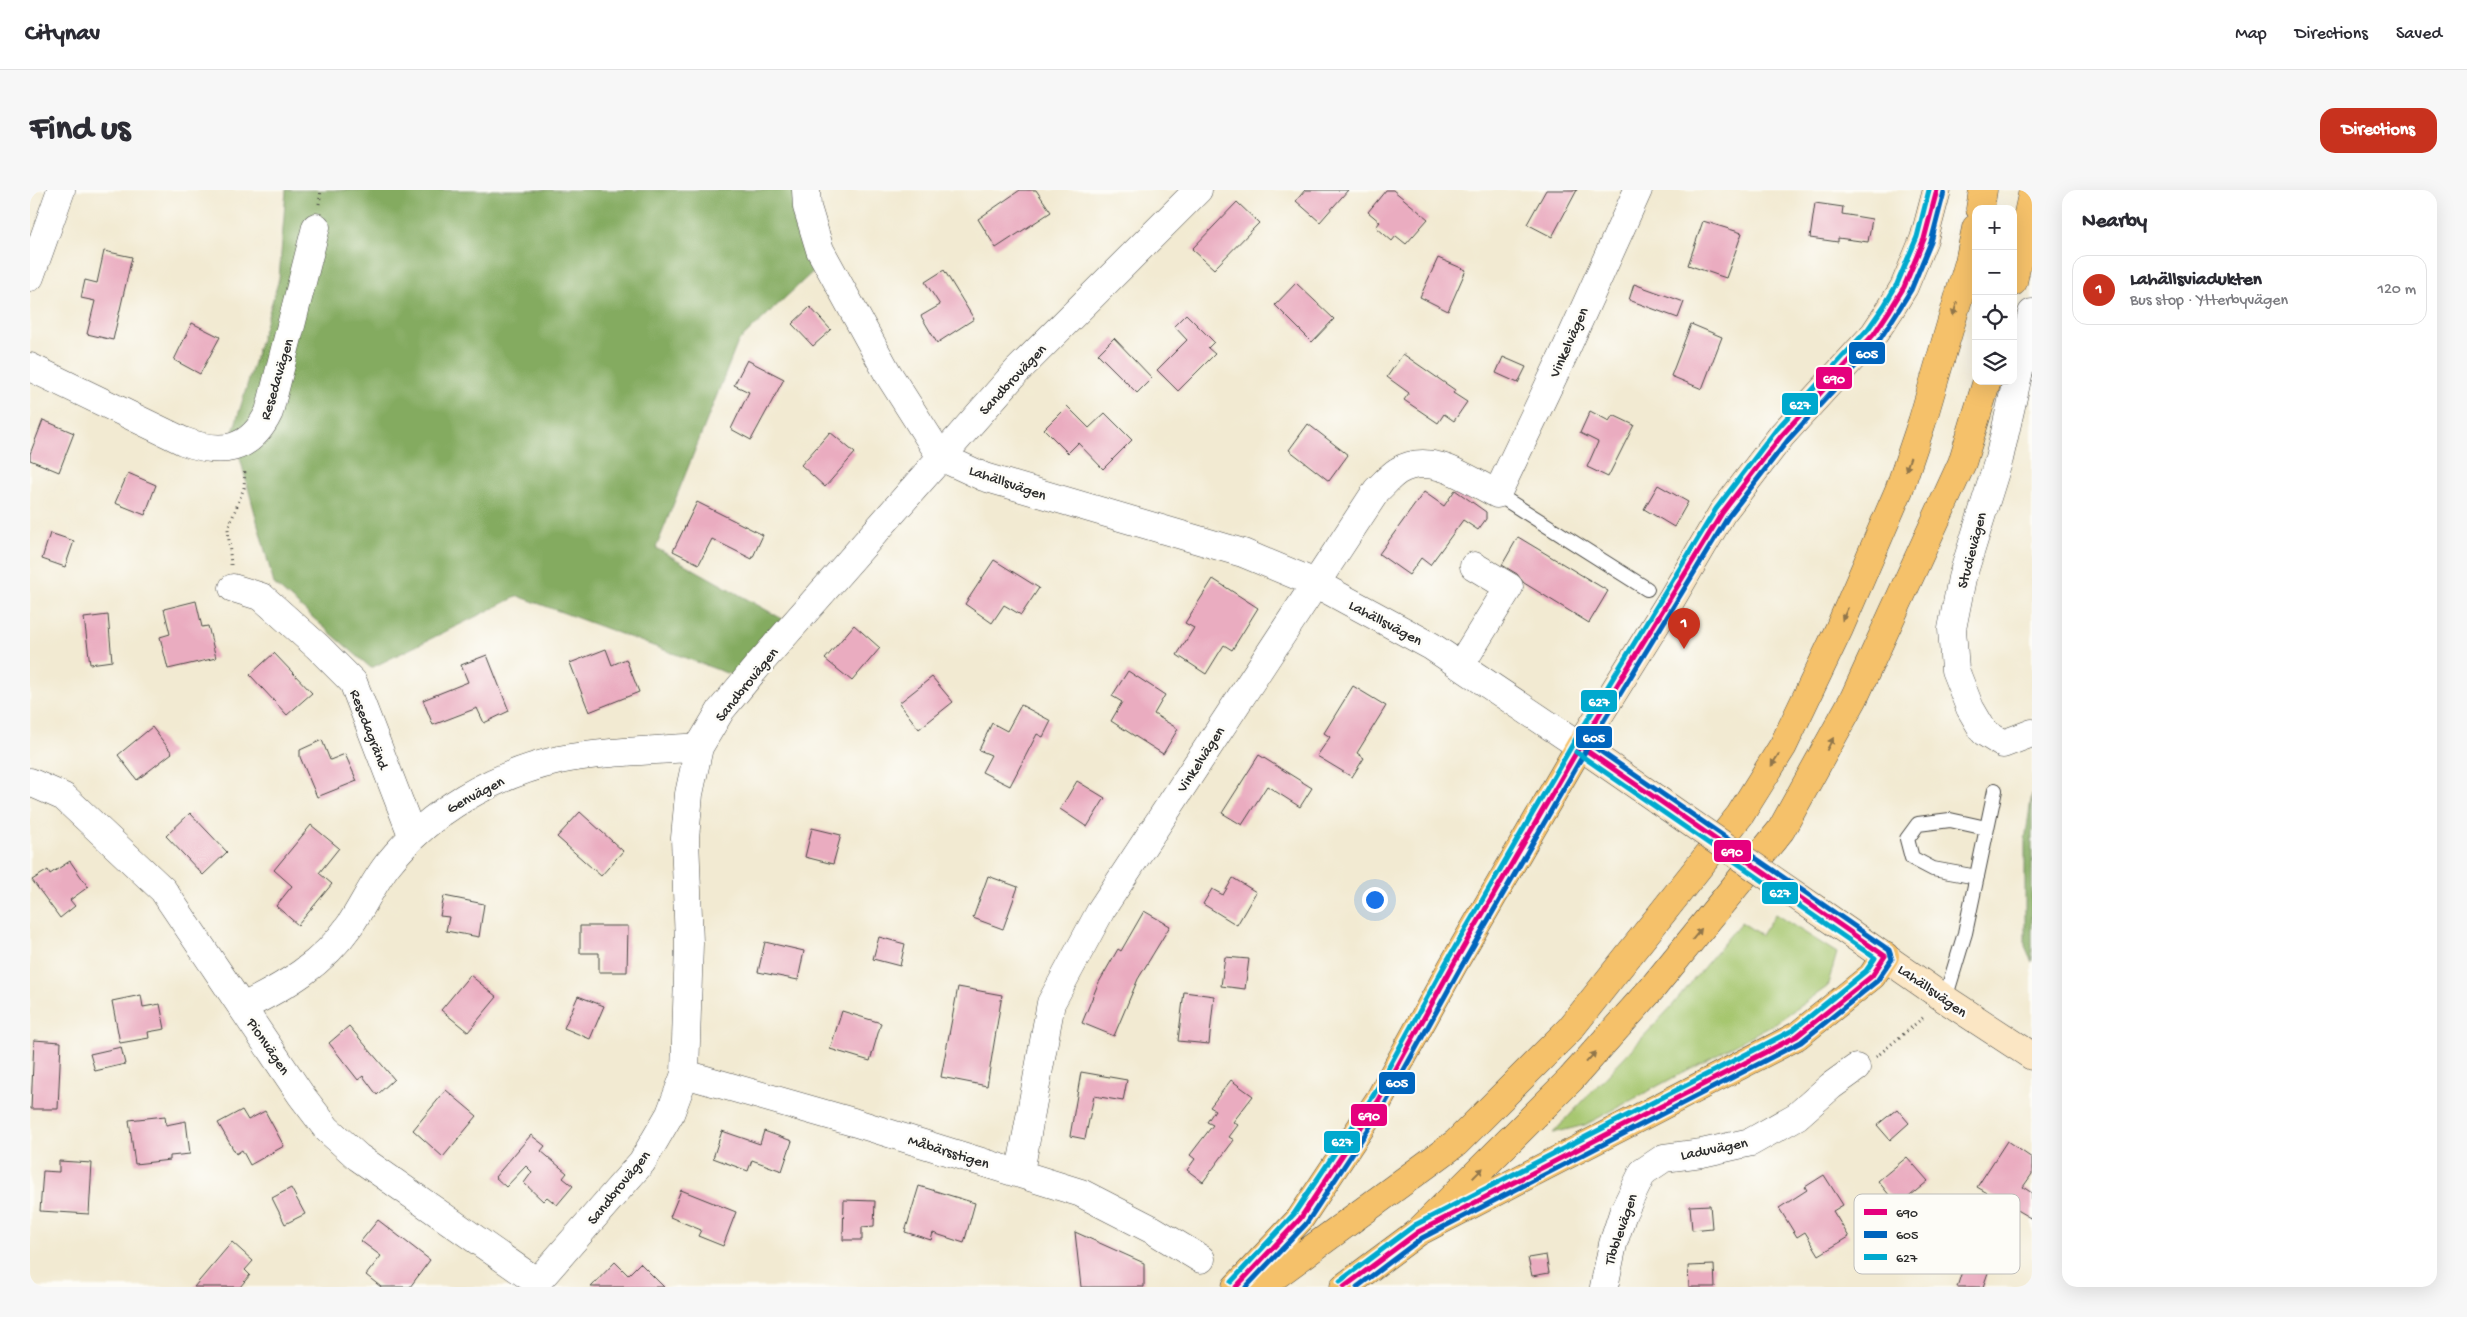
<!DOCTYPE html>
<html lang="en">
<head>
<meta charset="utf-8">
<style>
	body { margin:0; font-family:"Gochi Hand",sans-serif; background:#f7f7f7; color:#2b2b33 }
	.controls { position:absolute; right:15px; top:15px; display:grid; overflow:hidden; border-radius:10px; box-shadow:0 5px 20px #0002 }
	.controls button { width:45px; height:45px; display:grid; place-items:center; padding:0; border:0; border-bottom:1px solid #e1e1e2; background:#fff; color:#2b2b33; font:25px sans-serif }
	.you { position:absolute; left:1344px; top:709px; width:18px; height:18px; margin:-12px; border:4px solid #fff; border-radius:50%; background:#1a73e8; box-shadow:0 0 0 8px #1a73e833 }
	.badge { display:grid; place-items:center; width:32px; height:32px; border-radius:50%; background:#c8321e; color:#fff; font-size:16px; font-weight:700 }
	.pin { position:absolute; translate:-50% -41px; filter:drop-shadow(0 1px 2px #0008) }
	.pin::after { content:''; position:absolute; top:26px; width:18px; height:15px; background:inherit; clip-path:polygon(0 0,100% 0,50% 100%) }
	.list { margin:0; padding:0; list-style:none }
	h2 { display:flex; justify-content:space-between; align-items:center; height:65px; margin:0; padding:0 20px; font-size:21px }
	h2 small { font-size:16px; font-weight:400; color:#7c7c81 }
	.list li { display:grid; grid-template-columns:32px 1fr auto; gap:15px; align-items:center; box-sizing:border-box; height:70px; margin:0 10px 10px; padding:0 10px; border:1px solid #e1e1e2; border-radius:15px }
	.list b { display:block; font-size:19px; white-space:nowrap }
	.list p { margin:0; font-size:16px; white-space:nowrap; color:#7c7c81 }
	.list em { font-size:16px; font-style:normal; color:#7c7c81 }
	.icon { flex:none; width:28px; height:28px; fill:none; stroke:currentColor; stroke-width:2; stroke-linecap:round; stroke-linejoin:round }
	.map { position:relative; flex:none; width:2002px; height:1097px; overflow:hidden; border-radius:15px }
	header { display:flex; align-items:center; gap:30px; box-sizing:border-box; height:70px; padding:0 25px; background:#fff; border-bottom:1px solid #e1e1e2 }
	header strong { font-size:24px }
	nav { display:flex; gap:28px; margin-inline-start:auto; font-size:18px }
	.intro { display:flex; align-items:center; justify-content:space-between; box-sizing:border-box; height:120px; padding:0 30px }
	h1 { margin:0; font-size:35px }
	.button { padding:12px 22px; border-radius:15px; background:#c8321e; color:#fff; font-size:18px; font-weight:700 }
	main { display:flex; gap:30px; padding:0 30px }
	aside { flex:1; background:#fff; border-radius:15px; box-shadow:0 5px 20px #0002 }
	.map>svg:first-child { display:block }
</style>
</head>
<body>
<header>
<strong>Citynav</strong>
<nav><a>Map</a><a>Directions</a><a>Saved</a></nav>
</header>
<div class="intro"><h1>Find us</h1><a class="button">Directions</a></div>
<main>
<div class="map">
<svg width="2002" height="1097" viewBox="0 0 2002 1097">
	<rect width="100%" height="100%" fill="#fdfcf7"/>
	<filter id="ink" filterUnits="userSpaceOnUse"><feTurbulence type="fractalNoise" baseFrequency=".02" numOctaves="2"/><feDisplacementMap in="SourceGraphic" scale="10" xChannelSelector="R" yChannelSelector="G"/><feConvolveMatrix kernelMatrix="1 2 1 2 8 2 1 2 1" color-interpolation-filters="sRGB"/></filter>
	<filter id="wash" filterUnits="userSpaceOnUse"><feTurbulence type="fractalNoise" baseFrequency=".0096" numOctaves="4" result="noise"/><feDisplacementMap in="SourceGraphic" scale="20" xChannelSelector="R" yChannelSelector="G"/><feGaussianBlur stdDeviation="1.12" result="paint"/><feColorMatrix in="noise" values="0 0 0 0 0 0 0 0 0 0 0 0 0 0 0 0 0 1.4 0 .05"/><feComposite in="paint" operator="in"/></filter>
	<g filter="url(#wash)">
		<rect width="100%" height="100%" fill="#f2ead2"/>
		<path fill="#a6c66e" stroke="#68784c" d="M 1745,724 L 1807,763 L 1797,797 L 1747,832 L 1555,935 L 1523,943 L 1641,817 L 1711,732 L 1731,745 Z"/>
		<path fill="#84ab61" stroke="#586b46" d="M 256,0 L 774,0 L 789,76 L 708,152 L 626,358 L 756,431 L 710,488 L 488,406 L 341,478 L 244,394 L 203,242 L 249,89 Z
			M 2002,604 L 2002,772 L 1995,756 L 1995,650 Z"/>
		<g id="blocks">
			<path fill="#eaacc0" d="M 990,0 L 1006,0 L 1021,22 L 966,58 L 948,29 Z
				M 1275,0 L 1318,0 L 1290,32 L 1266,11 Z
				M 1356,0 L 1363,0 L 1398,29 L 1376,54 L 1366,46 L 1362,51 L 1346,37 L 1350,32 L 1338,22 Z
				M 1516,0 L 1547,0 L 1522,47 L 1497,34 Z
				M 1207,12 L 1229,33 L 1184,79 L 1162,59 Z
				M 1785,13 L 1813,17 L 1812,24 L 1842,29 L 1838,52 L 1808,48 L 1808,52 L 1780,48 Z
				M 1673,31 L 1712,43 L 1696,88 L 1658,75 Z
				M 74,61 L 102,67 L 83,150 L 57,144 L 65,111 L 51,108 L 55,90 L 67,93 Z
				M 1408,68 L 1436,80 L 1418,121 L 1390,107 Z
				M 914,80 L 944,129 L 907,153 L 891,126 L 910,115 L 895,92 Z
				M 1266,93 L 1304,129 L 1282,152 L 1245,115 Z
				M 1604,94 L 1654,112 L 1648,128 L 1599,110 Z
				M 780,117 L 801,140 L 783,156 L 762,134 Z
				M 1156,124 L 1184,152 L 1178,158 L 1185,164 L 1148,201 L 1127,180 L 1157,150 L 1144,136 Z
				M 162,133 L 190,147 L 170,184 L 144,170 Z
				M 1661,134 L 1692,147 L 1672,199 L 1641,186 Z
				M 1084,148 L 1122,188 L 1107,203 L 1068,164 Z
				M 1373,164 L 1425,200 L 1423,203 L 1437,212 L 1424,231 L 1414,224 L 1408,233 L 1374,210 L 1379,203 L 1357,187 Z
				M 1473,167 L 1496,177 L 1488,193 L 1466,183 Z
				M 717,170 L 754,189 L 721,250 L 701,239 L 719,202 L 704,195 Z
				M 1037,216 L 1059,238 L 1075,223 L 1102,250 L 1073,279 L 1048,253 L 1038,263 L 1014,239 Z
				M 1560,221 L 1579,231 L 1583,225 L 1604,235 L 1578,287 L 1557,277 L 1568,252 L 1550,243 Z
				M 13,230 L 44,243 L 29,282 L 0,270 L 0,264 Z
				M 1278,234 L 1318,265 L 1299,291 L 1259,260 Z
				M 800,242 L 825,263 L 795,297 L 771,275 Z
				M 98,283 L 126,295 L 115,325 L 85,313 Z
				M 1628,295 L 1658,312 L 1644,337 L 1614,319 Z
				M 1425,300 L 1456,322 L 1456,329 L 1448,340 L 1433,330 L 1400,375 L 1391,368 L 1379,385 L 1349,364 L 1394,302 L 1414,316 Z
				M 667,312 L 733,345 L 722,369 L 682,349 L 669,374 L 643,361 Z
				M 20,343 L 44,351 L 35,377 L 12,369 Z
				M 1488,347 L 1578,401 L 1559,433 L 1494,393 L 1487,384 L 1472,375 Z
				M 964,370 L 1009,398 L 991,425 L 974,415 L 962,433 L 935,414 Z
				M 1183,389 L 1228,418 L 1202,460 L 1194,455 L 1176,484 L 1147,465 L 1164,438 L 1155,433 Z
				M 166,411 L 172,437 L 178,436 L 186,468 L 138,479 L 130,447 L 140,444 L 134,419 Z
				M 78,425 L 82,471 L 60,474 L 54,428 Z
				M 824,435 L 850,458 L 822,491 L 795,469 Z
				M 576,459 L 582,475 L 596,469 L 609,502 L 559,522 L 540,473 Z
				M 244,463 L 282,503 L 257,525 L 220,485 Z
				M 457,465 L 479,521 L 454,533 L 447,518 L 403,535 L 393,510 L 438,492 L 431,475 Z
				M 1098,481 L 1135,505 L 1124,524 L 1148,539 L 1133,564 L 1081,531 L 1092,512 L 1082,506 Z
				M 902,487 L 923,512 L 889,539 L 869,513 Z
				M 1323,496 L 1356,516 L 1327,563 L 1334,568 L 1322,587 L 1287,566 L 1300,547 L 1294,543 Z
				M 991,515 L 1021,531 L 1013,547 L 1007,544 L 980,596 L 952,582 L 961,565 L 949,560 L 962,533 L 977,541 Z
				M 122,537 L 142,563 L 107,590 L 88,565 Z
				M 292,550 L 300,570 L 315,564 L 327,591 L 287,607 L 270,567 L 270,560 Z
				M 1229,565 L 1282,598 L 1270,617 L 1237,596 L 1212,635 L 1192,623 Z
				M 1047,591 L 1075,608 L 1057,637 L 1030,619 Z
				M 550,622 L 593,661 L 571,686 L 527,647 Z
				M 160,623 L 197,662 L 173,685 L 136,646 Z
				M 281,635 L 309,658 L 289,683 L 302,694 L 268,735 L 246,716 L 262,696 L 244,680 Z
				M 782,638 L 811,645 L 803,674 L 775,667 Z
				M 40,671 L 58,697 L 40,710 L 45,716 L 30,728 L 2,690 L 18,680 L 20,684 Z
				M 958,686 L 988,697 L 973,739 L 943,728 Z
				M 1203,688 L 1226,702 L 1207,735 L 1173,714 L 1182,699 L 1193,705 Z
				M 414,706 L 454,714 L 449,747 L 416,741 L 419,727 L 410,726 Z
				M 1114,721 L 1140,736 L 1108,789 L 1084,846 L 1052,833 L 1068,794 L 1088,759 L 1091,761 Z
				M 550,736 L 598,736 L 597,782 L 569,782 L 569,763 L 550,763 Z
				M 849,747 L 875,754 L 870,776 L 843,769 Z
				M 735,752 L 774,761 L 768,790 L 728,782 Z
				M 1195,767 L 1219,769 L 1215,799 L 1191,796 Z
				M 440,785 L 467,807 L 438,842 L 411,820 Z
				M 928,797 L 972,805 L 957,896 L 911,887 Z
				M 1154,802 L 1184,806 L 1179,854 L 1148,851 Z
				M 111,805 L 113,817 L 130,814 L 135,839 L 118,842 L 119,848 L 90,853 L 82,811 Z
				M 548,806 L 574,816 L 560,849 L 534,838 Z
				M 812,821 L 851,833 L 840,871 L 800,859 Z
				M 319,836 L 364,889 L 347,905 L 333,886 L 328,890 L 299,853 Z
				M 4,850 L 31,852 L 28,919 L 1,919 Z
				M 91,857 L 95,874 L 65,881 L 60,864 Z
				M 1051,882 L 1097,890 L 1093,911 L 1064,906 L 1055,949 L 1040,946 Z
				M 1201,890 L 1223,906 L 1203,932 L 1208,935 L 1199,947 L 1204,950 L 1173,992 L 1157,980 L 1165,969 L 1160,965 L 1183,935 L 1177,932 L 1185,920 L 1180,917 Z
				M 416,900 L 447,926 L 413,967 L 383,940 Z
				M 1867,919 L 1879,933 L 1860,950 L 1847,935 Z
				M 212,920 L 218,930 L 235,921 L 254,956 L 220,975 L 212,960 L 206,964 L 188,933 Z
				M 135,926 L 136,935 L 156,931 L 160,964 L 140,966 L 140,970 L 105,974 L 99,930 Z
				M 692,941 L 730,954 L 734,941 L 762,951 L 752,981 L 722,970 L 718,981 L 683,968 Z
				M 501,945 L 515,956 L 511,961 L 537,983 L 533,988 L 543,996 L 527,1015 L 517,1007 L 513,1011 L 494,993 L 502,982 L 496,976 L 476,997 L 465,987 Z
				M 1977,951 L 2002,968 L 2002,984 L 1993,997 L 2002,1003 L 2002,1029 L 1947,997 Z
				M 1877,967 L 1898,991 L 1868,1016 L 1848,991 Z
				M 29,971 L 62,973 L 59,1024 L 10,1021 L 13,981 L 29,982 Z
				M 1794,985 L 1813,1015 L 1803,1021 L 1819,1047 L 1789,1065 L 1775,1042 L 1767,1047 L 1749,1018 L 1777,1000 L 1775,997 Z
				M 889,996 L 945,1013 L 934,1053 L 903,1043 L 901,1050 L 875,1042 Z
				M 261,998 L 275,1024 L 255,1034 L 242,1008 Z
				M 651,1000 L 706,1022 L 693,1056 L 668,1046 L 671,1040 L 640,1027 Z
				M 814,1010 L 845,1011 L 844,1036 L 832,1037 L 832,1050 L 813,1050 Z
				M 1680,1015 L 1682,1038 L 1662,1040 L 1660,1016 Z
				M 348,1030 L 400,1070 L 380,1097 L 351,1097 L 336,1085 L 351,1066 L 331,1051 Z
				M 1045,1042 L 1114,1073 L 1114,1097 L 1051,1097 Z
				M 1944,1044 L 1980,1056 L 1972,1080 L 1960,1077 L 1953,1097 L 1927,1097 Z
				M 202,1052 L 223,1071 L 215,1080 L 220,1085 L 210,1097 L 164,1097 Z
				M 1516,1065 L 1519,1083 L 1502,1086 L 1498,1068 Z
				M 585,1072 L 598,1085 L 610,1073 L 634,1097 L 561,1097 Z
				M 1684,1075 L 1685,1097 L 1659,1097 L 1658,1076 Z"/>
		</g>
	</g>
	<g filter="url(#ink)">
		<use href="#blocks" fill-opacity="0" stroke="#494844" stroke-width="1"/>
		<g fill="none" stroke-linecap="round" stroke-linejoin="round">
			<g stroke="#494844" stroke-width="16">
				<path id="lane" d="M 1467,304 L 1617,399
					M 1947,687 L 1903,679 L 1882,668 L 1877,649 L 1888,634 L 1920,630 L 1956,638
					M 1915,809 L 1935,743 L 1965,600"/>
			</g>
			<g stroke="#494844" stroke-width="29">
				<path id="street" d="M 776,0 L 777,17 L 790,60 L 857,182 L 911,267 L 954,287 L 1213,363 L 1285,393 L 1401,456 L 1550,556
					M 0,87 L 31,0
					M 2002,123 L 1969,269 L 1932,388 L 1922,439 L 1925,480 L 1940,518 L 1954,542 L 1973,554 L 2002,543
					M 0,177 L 153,251 C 191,265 220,262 239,222 L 286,37
					M 203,398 L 232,407 L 288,457 L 323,492 L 382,645
					M 1430,476 L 1479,397 L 1444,376
					M 0,592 L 34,607 L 133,700 L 271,905 L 297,939 L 328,967 L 507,1092
					M 213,817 C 255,796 292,775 320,735 C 333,716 343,693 358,674 C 400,621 463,585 529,570 C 575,561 623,561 669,557
					M 655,884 L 823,932 L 1051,1003 L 1123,1040 L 1171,1069
					M 990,982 L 1021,813 L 1071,720 L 1347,300 C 1354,294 1360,286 1368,281 C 1401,261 1437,289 1467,304 L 1532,168 L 1608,0
					M 505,1097 L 507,1092 L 612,972 L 640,924 L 655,884 L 659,753 L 655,648 L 659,604 L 669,557 L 691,520 L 730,473 L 987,181 L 1168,0
					M 1574,1097 L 1583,1054 L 1593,1023 L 1613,982 L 1634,968 L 1672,963 L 1721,952 L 1767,926 L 1801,896 L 1826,878"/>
			</g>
			<g stroke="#494844" stroke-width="29">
				<path id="secondary" d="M 1628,610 L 1550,556 L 1641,410 L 1692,323 L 1752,245 L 1844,144 L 1860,120 L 1874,97 L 1894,49 L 1907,0
					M 1787,720 L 1915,809 L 2002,866"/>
			</g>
			<g stroke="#494844" stroke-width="29">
				<path id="highway" d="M 1950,19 L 1953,0
					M 1983,92 L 2002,5
					M 1388,1042 L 1541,889 L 1624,796 L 1751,640 L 1824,508 L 1932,273 L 1957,191
					M 1206,1097 L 1270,1029 L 1349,910 L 1423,775 L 1550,556
					M 1230,1097 L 1426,953 L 1540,839 L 1710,625 L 1753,556 L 1809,439 L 1869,300 L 1892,232 L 1939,72 L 1946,38
					M 1314,1097 L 1388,1042 L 1767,846 L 1842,786 L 1855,766"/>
			</g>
			<path stroke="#494844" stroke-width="3" stroke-dasharray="1 4" stroke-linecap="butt" d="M 289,14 L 291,0
				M 201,375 L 198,339 L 214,298 L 215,279
				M 1846,867 L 1895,826"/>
			<use href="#lane" stroke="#fff" stroke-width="14"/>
			<use href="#street" stroke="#fff" stroke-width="28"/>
			<use href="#secondary" stroke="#fbe6c4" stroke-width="28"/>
			<use href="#highway" stroke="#f5c16b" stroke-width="28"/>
			<g stroke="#494844" stroke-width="29" stroke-linecap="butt">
				<path id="secondary-bridge" d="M 1628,610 L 1787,720"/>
			</g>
			<use href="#secondary-bridge" stroke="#fbe6c4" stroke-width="28"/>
			<g stroke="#fdfcf7" stroke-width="9">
				<path id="bus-1" d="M 1550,556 L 1855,766
					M 1206,1097 L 1270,1029 L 1349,910 L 1423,775 L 1550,556 L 1692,323 L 1752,245 L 1844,144 L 1860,120 L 1874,97 L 1894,49 L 1907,0
					M 1314,1097 L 1388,1042 L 1767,846 L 1842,786 L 1855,766"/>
			</g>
			<g stroke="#fdfcf7" stroke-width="9">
				<path id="bus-2" d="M 1216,1097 L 1276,1034 L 1355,914 L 1430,779 L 1556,560 L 1698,327 L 1758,250 L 1850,149 L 1866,124 L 1881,100 L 1901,52 L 1914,2
					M 1327,1097 L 1392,1048 L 1771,852 L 1847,791 L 1862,769 L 1859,760 L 1554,550"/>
			</g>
			<g stroke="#fdfcf7" stroke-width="9">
				<path id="bus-3" d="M 1310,1091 L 1385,1035 L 1763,840 L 1836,781 L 1845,768 L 1546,562
					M 1201,1092 L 1264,1024 L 1343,906 L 1417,771 L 1544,552 L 1686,319 L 1746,240 L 1838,139 L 1854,116 L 1867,94 L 1887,47 L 1899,0"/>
			</g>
			<use href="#bus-1" stroke="#e5007d" stroke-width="5"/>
			<use href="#bus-2" stroke="#0065bd" stroke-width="5"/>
			<use href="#bus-3" stroke="#00a9ce" stroke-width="5"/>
		</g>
		<defs><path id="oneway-solid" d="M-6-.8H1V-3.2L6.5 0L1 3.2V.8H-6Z" transform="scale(1.25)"/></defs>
		<g fill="#90764b">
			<use href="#oneway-solid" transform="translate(1925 119) rotate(106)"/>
			<use href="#oneway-solid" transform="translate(1878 274) rotate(109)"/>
			<use href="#oneway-solid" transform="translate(1815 424) rotate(114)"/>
			<use href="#oneway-solid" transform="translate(1800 554) rotate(-62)"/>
			<use href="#oneway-solid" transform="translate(1745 570) rotate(122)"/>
			<use href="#oneway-solid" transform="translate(1667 744) rotate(-51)"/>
			<use href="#oneway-solid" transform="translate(1561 867) rotate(-48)"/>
			<use href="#oneway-solid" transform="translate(1448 983) rotate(-45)"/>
		</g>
	</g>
	<g text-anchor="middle" stroke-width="5" stroke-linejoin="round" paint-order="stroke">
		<g font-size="15" fill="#2b2b2b" stroke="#fdfcf7">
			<text transform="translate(1538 152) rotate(-66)" y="5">Vinkelvägen</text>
			<text transform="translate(246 189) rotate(-73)" y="5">Resedavägen</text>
			<text transform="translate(982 189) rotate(-47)" y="5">Sandbrovägen</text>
			<text transform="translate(978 292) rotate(19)" y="5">Lahällsvägen</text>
			<text transform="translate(1941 360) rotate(-75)" y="5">Studievägen</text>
			<text transform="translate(1356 432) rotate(28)" y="5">Lahällsvägen</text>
			<text transform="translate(716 494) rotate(-51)" y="5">Sandbrovägen</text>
			<text transform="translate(340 539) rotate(69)" y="5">Resedagränd</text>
			<text transform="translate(1170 569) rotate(-57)" y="5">Vinkelvägen</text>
			<text transform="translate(445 604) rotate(-28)" y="5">Genvägen</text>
			<text transform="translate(1903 800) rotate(35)" y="5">Lahällsvägen</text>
			<text transform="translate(239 856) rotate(56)" y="5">Pionvägen</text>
			<text transform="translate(1684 958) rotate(-11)" y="5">Laduvägen</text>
			<text transform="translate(919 961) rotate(17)" y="5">Måbärsstigen</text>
			<text transform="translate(588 997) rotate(-51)" y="5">Sandbrovägen</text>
			<text transform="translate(1590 1039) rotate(-71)" y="5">Tibblevägen</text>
		</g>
	</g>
	<rect x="1824" y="1004" width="166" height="80" rx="8" fill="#fdfcf7" stroke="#bebdba" stroke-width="1"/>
	<rect x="1834" y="1019" width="23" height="6" fill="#e5007d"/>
	<rect x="1834" y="1041" width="23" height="7" fill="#0065bd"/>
	<rect x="1834" y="1064" width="23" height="6" fill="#00a9ce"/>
	<g font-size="14" fill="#2b2b2b">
		<text x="1866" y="1027">690</text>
		<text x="1866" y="1049">605</text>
		<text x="1866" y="1072">627</text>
	</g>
	<g stroke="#fdfcf7" stroke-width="2">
		<rect x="1818" y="151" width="38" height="24" rx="5" fill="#0065bd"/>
		<rect x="1785" y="176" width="38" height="24" rx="5" fill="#e5007d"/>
		<rect x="1751" y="202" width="38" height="24" rx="5" fill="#00a9ce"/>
		<rect x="1550" y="499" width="38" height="24" rx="5" fill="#00a9ce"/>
		<rect x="1545" y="535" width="38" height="24" rx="5" fill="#0065bd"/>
		<rect x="1683" y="649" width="39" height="24" rx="5" fill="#e5007d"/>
		<rect x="1731" y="691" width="38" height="24" rx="5" fill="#00a9ce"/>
		<rect x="1348" y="881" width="38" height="24" rx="5" fill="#0065bd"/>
		<rect x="1320" y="913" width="38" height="24" rx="5" fill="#e5007d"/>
		<rect x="1293" y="940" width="38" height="24" rx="5" fill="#00a9ce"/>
	</g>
	<g font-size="14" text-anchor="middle" font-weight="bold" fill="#fff">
		<text x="1837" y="168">605</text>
		<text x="1804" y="193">690</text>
		<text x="1770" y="219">627</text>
		<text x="1569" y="516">627</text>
		<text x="1564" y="552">605</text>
		<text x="1702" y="666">690</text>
		<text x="1750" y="707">627</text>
		<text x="1367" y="897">605</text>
		<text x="1339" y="930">690</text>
		<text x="1312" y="956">627</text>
	</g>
</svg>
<div class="controls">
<button>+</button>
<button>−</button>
<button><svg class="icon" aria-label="locate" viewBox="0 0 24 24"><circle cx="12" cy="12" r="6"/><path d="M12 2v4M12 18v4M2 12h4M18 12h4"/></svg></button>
<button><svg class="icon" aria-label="layers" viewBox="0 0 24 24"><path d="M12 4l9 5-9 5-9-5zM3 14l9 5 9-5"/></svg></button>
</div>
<div class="you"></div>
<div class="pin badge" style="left:1654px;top:459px">1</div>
</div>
<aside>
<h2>Nearby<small></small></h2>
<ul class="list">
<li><span class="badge">1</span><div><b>Lahällsviadukten</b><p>Bus stop · Ytterbyvägen</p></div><em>120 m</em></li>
</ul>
</aside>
</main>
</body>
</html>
